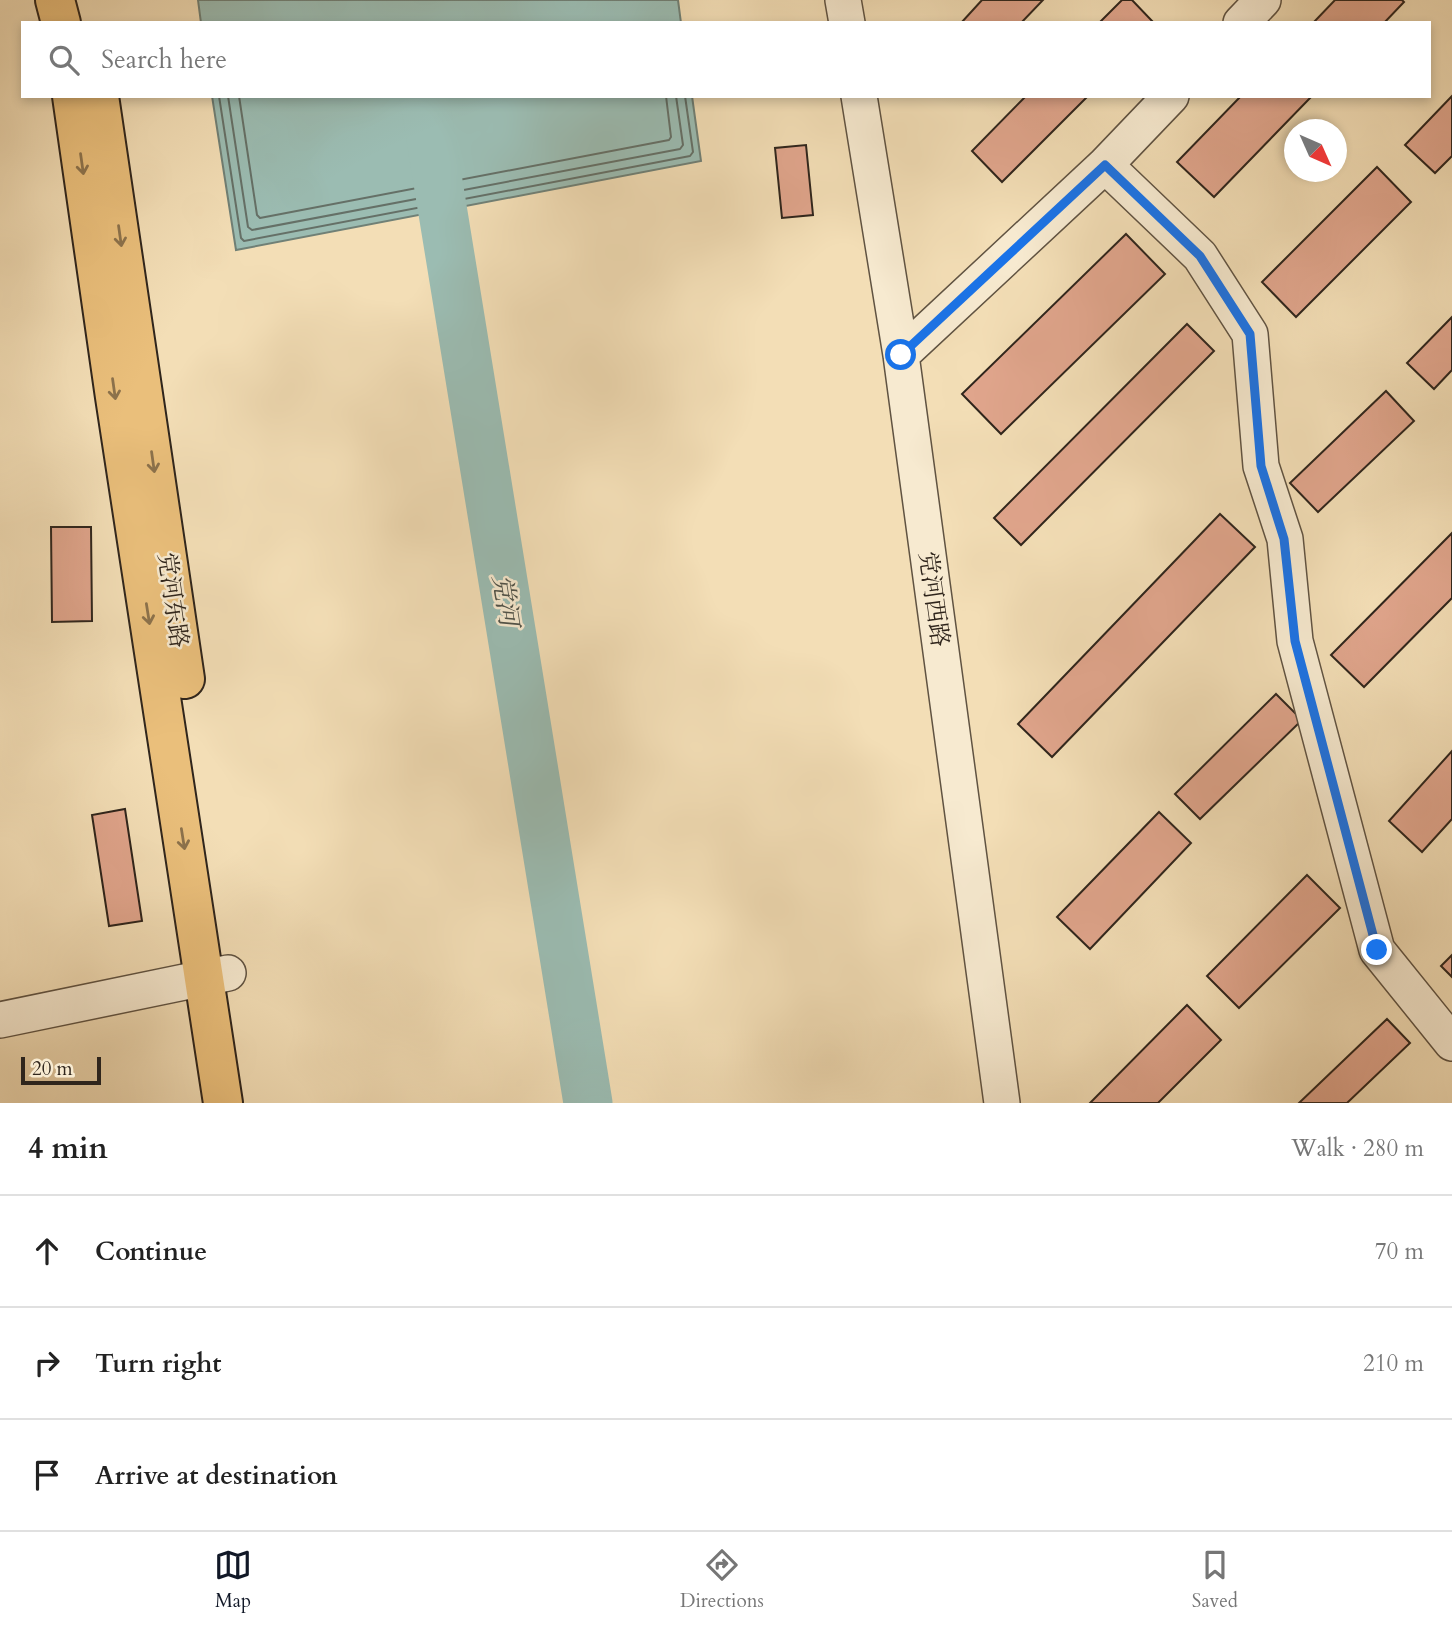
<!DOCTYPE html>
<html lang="en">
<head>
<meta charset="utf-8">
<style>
	body { margin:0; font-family:Cardo,"Noto Serif SC",serif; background:#f6f6f6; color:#222 }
	.compass { position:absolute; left:1284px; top:119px; width:63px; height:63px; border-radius:50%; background:#fff; box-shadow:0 4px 10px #0003; rotate:135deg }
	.scale { position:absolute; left:21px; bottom:18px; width:80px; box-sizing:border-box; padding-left:7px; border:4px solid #2f251c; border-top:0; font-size:19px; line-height:24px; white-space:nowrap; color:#2f251c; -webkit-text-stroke:5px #f7ead0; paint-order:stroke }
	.stop { position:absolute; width:21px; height:21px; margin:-16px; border:5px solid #1a73e8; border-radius:50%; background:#fff }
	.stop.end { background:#1a73e8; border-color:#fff; box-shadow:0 2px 7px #0008 }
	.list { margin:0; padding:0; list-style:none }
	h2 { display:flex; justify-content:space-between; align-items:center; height:91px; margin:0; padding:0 28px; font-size:30px }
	h2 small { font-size:23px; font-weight:400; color:#767676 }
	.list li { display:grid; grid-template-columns:46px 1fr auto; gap:21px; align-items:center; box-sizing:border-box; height:112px; padding:0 28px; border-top:2px solid #e0e0e0 }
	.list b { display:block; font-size:26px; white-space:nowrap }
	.list em { font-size:23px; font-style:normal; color:#767676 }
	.icon { flex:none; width:38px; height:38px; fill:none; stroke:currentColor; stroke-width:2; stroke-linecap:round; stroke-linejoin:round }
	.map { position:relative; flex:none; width:1452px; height:1103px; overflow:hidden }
	.search { position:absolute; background:#fff; box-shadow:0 4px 10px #0003; left:21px; right:21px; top:21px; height:77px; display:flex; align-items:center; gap:18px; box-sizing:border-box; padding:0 24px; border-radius:0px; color:#767676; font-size:26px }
	.sheet { height:427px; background:#fff }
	nav { display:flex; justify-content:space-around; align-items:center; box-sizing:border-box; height:98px; border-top:2px solid #e0e0e0; background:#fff; font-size:19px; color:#767676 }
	nav a { display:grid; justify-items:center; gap:4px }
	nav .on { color:#111827 }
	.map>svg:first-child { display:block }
</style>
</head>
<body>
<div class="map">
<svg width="1452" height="1103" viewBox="0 0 1452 1103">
	<rect width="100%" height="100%" fill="#f3deb6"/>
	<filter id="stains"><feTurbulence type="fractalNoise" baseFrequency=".00286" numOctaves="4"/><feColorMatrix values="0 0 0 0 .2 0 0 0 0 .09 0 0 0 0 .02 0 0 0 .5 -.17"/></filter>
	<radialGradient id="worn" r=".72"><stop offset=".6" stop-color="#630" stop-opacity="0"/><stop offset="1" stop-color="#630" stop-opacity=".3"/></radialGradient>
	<path fill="#9bbcb2" stroke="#708076" stroke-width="2" d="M 198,0 L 678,0 L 681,23 L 201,23 Z
		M 212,96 L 692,96 L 701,161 L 236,250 Z"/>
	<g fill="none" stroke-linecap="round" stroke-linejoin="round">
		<path stroke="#657067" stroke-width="2" d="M 219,96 L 241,238 L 244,241 L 690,156 L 693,152 L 685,96
			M 228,96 L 248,227 L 252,230 L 680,149 L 683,145 L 676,96
			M 239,96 L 257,215 L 260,218 L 669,140 L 671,137 L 666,96"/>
		<path stroke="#9bbcb2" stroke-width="49" d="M 424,96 L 588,1103"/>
	</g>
	<path fill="#e0a58c" stroke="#2f251c" stroke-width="2" d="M 982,0 L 1043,0 L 1021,23 L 961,23 Z
		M 1122,0 L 1132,0 L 1154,23 L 1099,23 Z
		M 1335,0 L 1402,0 L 1404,2 L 1384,23 L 1313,23 Z
		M 1026,96 L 1088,96 L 1002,182 L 972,151 Z
		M 1241,96 L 1312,96 L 1214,197 L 1177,162 Z
		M 1452,96 L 1452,156 L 1435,173 L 1405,145 Z
		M 806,145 L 813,215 L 782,218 L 775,148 Z
		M 1377,167 L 1411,202 L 1296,317 L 1262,282 Z
		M 1126,234 L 1165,274 L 1001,434 L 962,394 Z
		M 1452,317 L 1452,370 L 1434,389 L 1407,363 Z
		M 1187,324 L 1214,351 L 1021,545 L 994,518 Z
		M 1386,391 L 1414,421 L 1318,512 L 1290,483 Z
		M 1220,514 L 1255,547 L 1052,757 L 1018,724 Z
		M 51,527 L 91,527 L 92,621 L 52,622 Z
		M 1452,533 L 1452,598 L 1364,687 L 1331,655 Z
		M 1276,694 L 1302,720 L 1200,819 L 1175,794 Z
		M 1452,751 L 1452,819 L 1422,852 L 1389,821 Z
		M 125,809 L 142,921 L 109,926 L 92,815 Z
		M 1159,812 L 1191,843 L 1090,949 L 1057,917 Z
		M 1307,875 L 1340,908 L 1239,1008 L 1207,976 Z
		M 1452,955 L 1452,977 L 1441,966 Z
		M 1187,1005 L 1221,1040 L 1158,1103 L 1090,1103 Z
		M 1387,1019 L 1410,1043 L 1347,1103 L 1299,1103 Z"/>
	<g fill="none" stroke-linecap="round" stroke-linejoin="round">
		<g stroke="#605342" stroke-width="38">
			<path id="minor" d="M 843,0 L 847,23
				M 1241,23 L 1263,0
				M 859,96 L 901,355 L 1002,1103
				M 1105,165 L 1200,256 L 1250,334 L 1261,466 L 1285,539 L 1295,641 L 1377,950 L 1452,1043
				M 901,355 L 1105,165 L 1171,96
				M 0,1020 L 228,973"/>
		</g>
		<g stroke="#2f251c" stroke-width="42">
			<path id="major" d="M 55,0 L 61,23
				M 72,96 L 115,397 L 223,1103
				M 99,96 L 185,679"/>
		</g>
		<use href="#minor" stroke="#f7ead0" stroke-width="35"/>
		<use href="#major" stroke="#eabf7b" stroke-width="38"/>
	</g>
	<defs><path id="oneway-shaft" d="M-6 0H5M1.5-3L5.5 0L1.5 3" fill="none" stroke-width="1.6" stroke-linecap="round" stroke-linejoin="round" transform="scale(1.75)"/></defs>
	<g stroke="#8c724c">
		<use href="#oneway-shaft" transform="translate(82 164) rotate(82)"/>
		<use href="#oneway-shaft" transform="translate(120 236) rotate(82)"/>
		<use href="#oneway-shaft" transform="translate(114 389) rotate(82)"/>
		<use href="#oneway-shaft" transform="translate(153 462) rotate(82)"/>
		<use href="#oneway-shaft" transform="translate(148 614) rotate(81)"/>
		<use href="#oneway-shaft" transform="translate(183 839) rotate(81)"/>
	</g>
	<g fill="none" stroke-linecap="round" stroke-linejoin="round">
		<path stroke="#1a73e8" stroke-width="9" d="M 901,355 L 1105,165 L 1200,256 L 1250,334 L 1261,466 L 1284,539 L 1295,641 L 1377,950"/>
	</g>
	<g text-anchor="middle" stroke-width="5" stroke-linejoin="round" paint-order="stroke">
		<g font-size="24" fill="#2f251c" stroke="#f7ead0">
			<text transform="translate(934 599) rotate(82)" y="8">党河西路</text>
			<text transform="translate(173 600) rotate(82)" y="8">党河东路</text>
		</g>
		<g font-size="26" font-style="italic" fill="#4f5249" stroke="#f7ead0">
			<text transform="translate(506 600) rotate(81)" y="9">党河</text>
		</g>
	</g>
	<rect width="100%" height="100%" filter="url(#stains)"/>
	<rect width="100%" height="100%" fill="url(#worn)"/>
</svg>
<svg class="compass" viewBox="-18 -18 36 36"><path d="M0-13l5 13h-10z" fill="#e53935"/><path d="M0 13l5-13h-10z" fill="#767676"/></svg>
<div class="scale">20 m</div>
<div class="stop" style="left:901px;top:355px"></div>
<div class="stop end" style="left:1377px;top:950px"></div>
<div class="search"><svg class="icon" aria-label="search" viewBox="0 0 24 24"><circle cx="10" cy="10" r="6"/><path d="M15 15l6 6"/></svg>Search here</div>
</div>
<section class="sheet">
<h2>4 min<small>Walk · 280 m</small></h2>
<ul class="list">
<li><svg class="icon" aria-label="ahead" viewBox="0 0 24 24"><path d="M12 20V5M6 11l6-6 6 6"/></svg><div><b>Continue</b></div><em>70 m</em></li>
<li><svg class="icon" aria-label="right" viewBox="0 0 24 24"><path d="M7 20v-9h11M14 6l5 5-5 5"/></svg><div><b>Turn right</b></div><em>210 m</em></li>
<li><svg class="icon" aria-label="arrive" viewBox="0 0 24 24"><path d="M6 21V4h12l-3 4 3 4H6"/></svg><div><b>Arrive at destination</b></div></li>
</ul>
</section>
<nav>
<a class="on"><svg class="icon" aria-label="map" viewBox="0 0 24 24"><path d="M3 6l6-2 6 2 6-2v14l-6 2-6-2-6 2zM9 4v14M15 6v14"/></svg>Map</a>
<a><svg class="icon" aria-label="directions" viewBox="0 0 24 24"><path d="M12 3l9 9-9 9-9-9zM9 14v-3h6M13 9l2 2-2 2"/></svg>Directions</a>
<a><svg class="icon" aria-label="saved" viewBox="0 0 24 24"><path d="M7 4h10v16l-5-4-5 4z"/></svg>Saved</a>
</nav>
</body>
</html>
